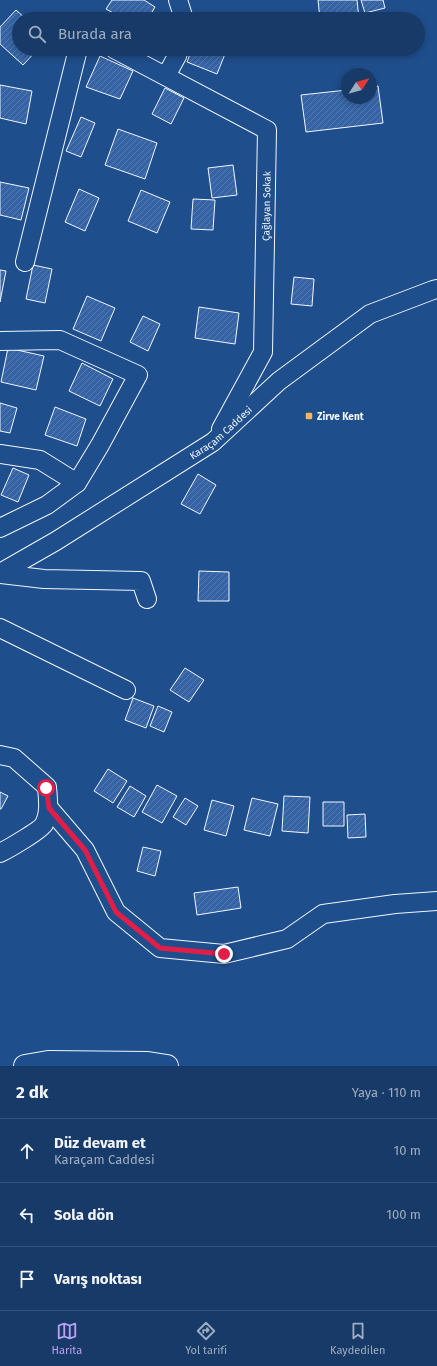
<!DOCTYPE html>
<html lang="tr">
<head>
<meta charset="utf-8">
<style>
	body { margin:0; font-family:"Fira Sans",sans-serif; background:#244571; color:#f1f3f6 }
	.compass { position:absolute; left:341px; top:68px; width:36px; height:36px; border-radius:50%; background:#173a69; box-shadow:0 2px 6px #0003; rotate:54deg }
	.stop { position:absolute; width:12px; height:12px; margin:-9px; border:3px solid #e11d48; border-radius:50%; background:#fff }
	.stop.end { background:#e11d48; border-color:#fff; box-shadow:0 1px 4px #0008 }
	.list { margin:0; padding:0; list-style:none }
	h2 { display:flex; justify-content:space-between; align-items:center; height:52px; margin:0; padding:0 16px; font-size:17px }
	h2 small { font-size:13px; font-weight:400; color:#9eadc0 }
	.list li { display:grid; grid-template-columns:26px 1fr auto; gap:12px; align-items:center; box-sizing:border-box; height:64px; padding:0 16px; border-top:1px solid #36547d }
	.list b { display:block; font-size:15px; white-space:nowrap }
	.list p { margin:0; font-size:13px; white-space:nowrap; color:#9eadc0 }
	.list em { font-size:13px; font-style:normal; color:#9eadc0 }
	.icon { flex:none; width:22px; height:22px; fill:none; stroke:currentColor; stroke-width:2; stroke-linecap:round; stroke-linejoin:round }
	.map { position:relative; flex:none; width:437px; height:1066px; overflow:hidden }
	.search { position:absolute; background:#173a69; box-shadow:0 2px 6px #0003; left:12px; right:12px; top:12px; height:44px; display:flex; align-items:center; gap:10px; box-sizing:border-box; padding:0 14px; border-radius:22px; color:#9eadc0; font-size:15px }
	.sheet { height:244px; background:#173a69 }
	nav { display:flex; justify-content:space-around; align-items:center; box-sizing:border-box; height:56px; border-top:1px solid #36547d; background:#173a69; font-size:11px; color:#9eadc0 }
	nav a { display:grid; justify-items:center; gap:2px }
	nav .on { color:#bca0f2 }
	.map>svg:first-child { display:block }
</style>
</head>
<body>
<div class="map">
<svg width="437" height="1066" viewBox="0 0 437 1066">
	<defs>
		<pattern id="building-hatch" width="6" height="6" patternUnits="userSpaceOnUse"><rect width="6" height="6" fill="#3563a3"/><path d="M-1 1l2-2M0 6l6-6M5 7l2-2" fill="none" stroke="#537ab1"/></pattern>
	</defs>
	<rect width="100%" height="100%" fill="#1f4e8c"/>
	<path fill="url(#building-hatch)" stroke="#f2f6ff" d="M 112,0 L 144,0 L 155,7 L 148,19 L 124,19 L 106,9 Z
		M 318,0 L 357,0 L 359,19 L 320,19 Z
		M 361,0 L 383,0 L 385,8 L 365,13 Z
		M 16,10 L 26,19 L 19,19 L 19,49 L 38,49 L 23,65 L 0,44 L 0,27 Z
		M 192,49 L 227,49 L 217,74 L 187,62 Z
		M 100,56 L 133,71 L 120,99 L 86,87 Z
		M 0,85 L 32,91 L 26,124 L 0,118 Z
		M 378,86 L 383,123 L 306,132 L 301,95 L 347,90 L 347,98 L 371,98 L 371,87 Z
		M 165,88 L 184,98 L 171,124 L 152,114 Z
		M 81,117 L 95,123 L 81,157 L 66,151 Z
		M 118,129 L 157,143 L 145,179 L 105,165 Z
		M 233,165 L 237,195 L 212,198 L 208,168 Z
		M 0,182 L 29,188 L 21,220 L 0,215 Z
		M 79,189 L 99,198 L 85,231 L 65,222 Z
		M 141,190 L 170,202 L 157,233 L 128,221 Z
		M 193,199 L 215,200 L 213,230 L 191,229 Z
		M 33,265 L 52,269 L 45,303 L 26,299 Z
		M 0,270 L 6,271 L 0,302 Z
		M 294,277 L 314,279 L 312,306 L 291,304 Z
		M 87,296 L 115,308 L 101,341 L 73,329 Z
		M 199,307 L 239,313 L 235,344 L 195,338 Z
		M 143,316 L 160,324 L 148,351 L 130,342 Z
		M 8,348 L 44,356 L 36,390 L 1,382 Z
		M 82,363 L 113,379 L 100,406 L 69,391 Z
		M 0,403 L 17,408 L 10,433 L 0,431 Z
		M 55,407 L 86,419 L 77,446 L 45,435 Z
		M 13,468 L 29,475 L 18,502 L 1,495 Z
		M 198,474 L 216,485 L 200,514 L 181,504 Z
		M 199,571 L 229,572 L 229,601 L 198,601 Z
		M 185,668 L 204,680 L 189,702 L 170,690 Z
		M 133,698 L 154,706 L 146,728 L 125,720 Z
		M 158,706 L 172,712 L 164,732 L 150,726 Z
		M 108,769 L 127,781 L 113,803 L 94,791 Z
		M 157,785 L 177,796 L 162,823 L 142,812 Z
		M 130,786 L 146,796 L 134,817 L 117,807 Z
		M 0,792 L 8,796 L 1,809 L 0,809 Z
		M 284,796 L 310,797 L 308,833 L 282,831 Z
		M 185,798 L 198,806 L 186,825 L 173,817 Z
		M 252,798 L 278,804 L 270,836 L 244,830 Z
		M 212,800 L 234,806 L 226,836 L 204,830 Z
		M 323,802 L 344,802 L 344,826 L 323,826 Z
		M 365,814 L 366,837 L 348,838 L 347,815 Z
		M 143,847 L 161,851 L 155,876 L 137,871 Z
		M 238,887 L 241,908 L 197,915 L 194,893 Z"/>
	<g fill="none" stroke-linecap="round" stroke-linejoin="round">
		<g stroke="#f2f6ff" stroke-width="20">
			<g id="minor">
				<path d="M 178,0 L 184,19"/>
				<path d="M 114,49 L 267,130 L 263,352 L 221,429"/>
				<path d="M 166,76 L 177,56 L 179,49"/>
				<path d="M 25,262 L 78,49"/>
				<path d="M 0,341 L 60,340 L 138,375 L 100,445 L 77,483 L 47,505 L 0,528"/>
				<path d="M 0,454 L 40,460 L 77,483"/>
				<path id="s1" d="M 0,573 L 56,541 L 213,442 L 279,381 L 370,314 L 433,290 L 437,289"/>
				<path d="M 0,574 L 44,579 L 141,581 L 147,599"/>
				<path d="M 0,628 L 126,690"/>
				<path d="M 0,755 L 14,758 L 47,787 C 48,799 50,813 44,824 C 41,830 8,849 0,853"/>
				<path d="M 49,808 L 85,850 L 116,912 L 160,948 L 224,954 L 287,939 L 323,914 L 395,904 L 437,901"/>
			</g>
		</g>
		<g stroke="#f2f6ff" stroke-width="24">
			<path id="highway" d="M 25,1066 L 48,1062 L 148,1063 L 167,1066"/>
		</g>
		<use href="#minor" stroke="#1f4e8c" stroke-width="18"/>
		<use href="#highway" stroke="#1f4e8c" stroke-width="22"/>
	</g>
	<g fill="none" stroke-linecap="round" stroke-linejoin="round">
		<path stroke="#e11d48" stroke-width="5" d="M 46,788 L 49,808 L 85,850 L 116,912 L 160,948 L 224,954"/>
	</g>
	<rect fill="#ffb74d" stroke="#1f4e8c" stroke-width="1.5" x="305" y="412" width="8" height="8" rx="2"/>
	<g text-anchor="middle" stroke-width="3" stroke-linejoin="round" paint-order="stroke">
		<g font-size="10" fill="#f2f6ff" stroke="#1f4e8c">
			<text transform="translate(266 206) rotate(-89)" y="4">Çağlayan Sokak</text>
			<text dy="4" stroke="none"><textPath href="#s1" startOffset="262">Karaçam Caddesi</textPath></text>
		</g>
		<g font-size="10" font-weight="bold" fill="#f2f6ff" stroke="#1f4e8c" text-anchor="start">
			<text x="317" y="420">Zirve Kent</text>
		</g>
	</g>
</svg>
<svg class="compass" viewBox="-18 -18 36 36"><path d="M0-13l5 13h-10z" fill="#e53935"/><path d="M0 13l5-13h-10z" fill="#9eadc0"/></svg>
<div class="stop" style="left:46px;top:788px"></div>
<div class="stop end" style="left:224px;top:954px"></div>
<div class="search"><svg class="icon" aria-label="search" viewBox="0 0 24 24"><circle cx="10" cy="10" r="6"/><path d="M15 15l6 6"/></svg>Burada ara</div>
</div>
<section class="sheet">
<h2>2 dk<small>Yaya · 110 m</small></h2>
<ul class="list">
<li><svg class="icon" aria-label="ahead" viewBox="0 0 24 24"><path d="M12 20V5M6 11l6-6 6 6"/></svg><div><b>Düz devam et</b><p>Karaçam Caddesi</p></div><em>10 m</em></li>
<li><svg class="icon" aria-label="left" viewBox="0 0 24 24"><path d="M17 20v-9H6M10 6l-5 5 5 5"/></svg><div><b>Sola dön</b></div><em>100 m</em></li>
<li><svg class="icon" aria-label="arrive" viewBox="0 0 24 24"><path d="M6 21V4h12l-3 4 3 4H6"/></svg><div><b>Varış noktası</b></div></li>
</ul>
</section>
<nav>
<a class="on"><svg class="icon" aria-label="map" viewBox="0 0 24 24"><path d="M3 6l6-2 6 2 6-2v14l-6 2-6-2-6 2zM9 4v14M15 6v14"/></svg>Harita</a>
<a><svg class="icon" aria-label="directions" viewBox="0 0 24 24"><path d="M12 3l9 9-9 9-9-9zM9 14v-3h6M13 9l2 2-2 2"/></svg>Yol tarifi</a>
<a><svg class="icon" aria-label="saved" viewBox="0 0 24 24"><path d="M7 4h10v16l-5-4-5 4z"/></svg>Kaydedilen</a>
</nav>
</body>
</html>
